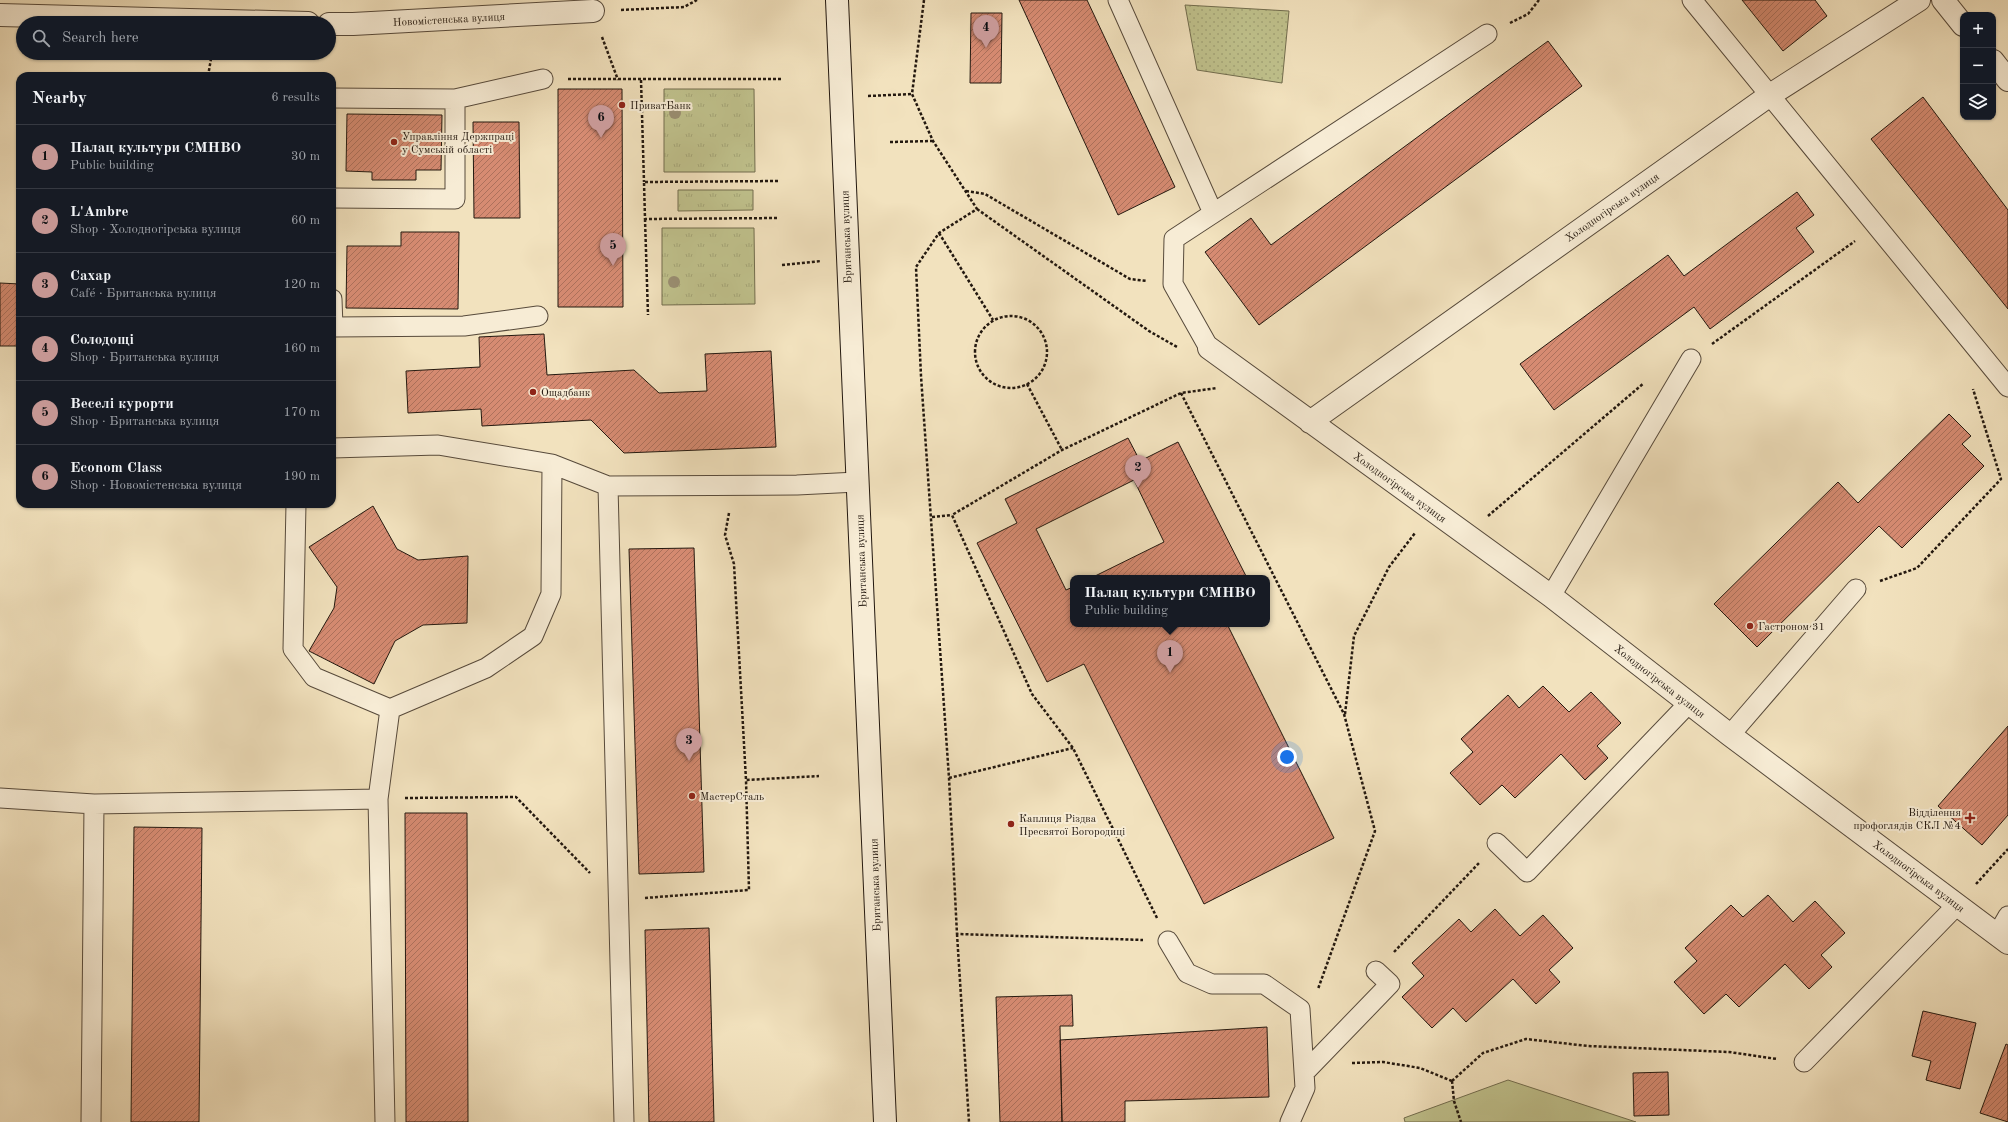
<!DOCTYPE html>
<html lang="en">
<head>
<meta charset="utf-8">
<style>
	body { margin:0; font-family:"Old Standard TT",serif; background:#242831; color:#f1f3f6 }
	.controls { position:absolute; right:12px; top:12px; display:grid; overflow:hidden; border-radius:8px; box-shadow:0 1px 3px #0004 }
	.controls button { width:36px; height:36px; display:grid; place-items:center; padding:0; border:0; border-bottom:1px solid #363941; background:#171b24; color:#f1f3f6; font:20px sans-serif }
	.you { position:absolute; left:1287px; top:757px; width:14px; height:14px; margin:-10px; border:3px solid #fff; border-radius:50%; background:#1a73e8; box-shadow:0 0 0 6px #1a73e833 }
	.badge { display:grid; place-items:center; width:26px; height:26px; border-radius:50%; background:#c59692; color:#111; font-size:13px; font-weight:700 }
	.pin { position:absolute; translate:-50% -33px; filter:drop-shadow(0 1px 2px #0008) }
	.pin::after { content:''; position:absolute; top:21px; width:14px; height:12px; background:inherit; clip-path:polygon(0 0,100% 0,50% 100%) }
	.popup { position:absolute; left:1070px; top:575px; width:200px; height:52px; box-sizing:border-box; display:grid; place-content:center; border-radius:8px; background:#171b24; filter:drop-shadow(0 1px 3px #0005); font-size:13px; white-space:nowrap; color:#9ea1a6 }
	.popup b { font-size:15px; color:#f1f3f6 }
	.popup::after { content:''; position:absolute; left:50%; top:100%; margin-left:-8px; border:8px solid transparent; border-top-color:#171b24 }
	.list { margin:0; padding:0; list-style:none }
	h2 { display:flex; justify-content:space-between; align-items:center; height:52px; margin:0; padding:0 16px; font-size:17px }
	h2 small { font-size:13px; font-weight:400; color:#9ea1a6 }
	.list li { display:grid; grid-template-columns:26px 1fr auto; gap:12px; align-items:center; box-sizing:border-box; height:64px; padding:0 16px; border-top:1px solid #363941 }
	.list b { display:block; font-size:15px; white-space:nowrap }
	.list p { margin:0; font-size:13px; white-space:nowrap; color:#9ea1a6 }
	.list em { font-size:13px; font-style:normal; color:#9ea1a6 }
	.icon { flex:none; width:22px; height:22px; fill:none; stroke:currentColor; stroke-width:2; stroke-linecap:round; stroke-linejoin:round }
	.map { position:relative; flex:none; width:2008px; height:1122px; overflow:hidden }
	.search { position:absolute; background:#171b24; box-shadow:0 1px 3px #0004; left:16px; top:16px; width:320px; height:44px; display:flex; align-items:center; gap:10px; box-sizing:border-box; padding:0 14px; border-radius:22px; color:#9ea1a6; font-size:15px }
	.panel { position:absolute; background:#171b24; box-shadow:0 1px 3px #0004; left:16px; top:72px; width:320px; height:436px; border-radius:12px }
	.map>svg:first-child { display:block }
</style>
</head>
<body>
<div class="map">
<svg width="2008" height="1122" viewBox="0 0 2008 1122">
	<defs>
		<pattern id="grass-tufts" width="24" height="20" patternUnits="userSpaceOnUse"><rect width="24" height="20" fill="#c0c28d"/><path d="M3 7l-1-3M5 7V3M7 7l1-3M15 17l-1-3M17 17v-4M19 17l1-3" fill="none" stroke="#a5a678"/></pattern>
		<pattern id="park-dots" width="8" height="8" patternUnits="userSpaceOnUse"><rect width="8" height="8" fill="#c0c28d"/><path d="M2 2h.1M6 6h.1" fill="none" stroke="#a5a678" stroke-width="1.8" stroke-linecap="round"/></pattern>
		<pattern id="building-hatch" width="6" height="6" patternUnits="userSpaceOnUse"><rect width="6" height="6" fill="#d68b72"/><path d="M-1 1l2-2M0 6l6-6M5 7l2-2" fill="none" stroke="#ad715c"/></pattern>
	</defs>
	<rect width="100%" height="100%" fill="#f2e2be"/>
	<filter id="stains"><feTurbulence type="fractalNoise" baseFrequency=".005" numOctaves="4"/><feColorMatrix values="0 0 0 0 .2 0 0 0 0 .09 0 0 0 0 .02 0 0 0 .5 -.17"/></filter>
	<radialGradient id="worn" r=".72"><stop offset=".6" stop-color="#630" stop-opacity="0"/><stop offset="1" stop-color="#630" stop-opacity=".3"/></radialGradient>
	<path fill="url(#grass-tufts)" stroke="#726d4e" d="M 664,89 L 754,89 L 755,172 L 664,172 Z
		M 678,190 L 753,190 L 753,210 L 678,211 Z
		M 662,228 L 754,228 L 755,304 L 662,305 Z"/>
	<path fill="url(#park-dots)" stroke="#726d4e" d="M 1185,5 L 1289,11 L 1282,83 L 1197,70 Z"/>
	<path fill="#c0c28d" stroke="#726d4e" d="M 1508,1080 L 1636,1122 L 1405,1122 L 1404,1118 Z"/>
	<path fill="url(#building-hatch)" stroke="#23180f" d="M 1019,0 L 1087,0 L 1175,187 L 1118,215 Z
		M 1742,0 L 1815,0 L 1827,16 L 1783,51 Z
		M 971,13 L 1002,13 L 1001,83 L 970,83 Z
		M 1548,41 L 1582,86 L 1259,325 L 1205,252 L 1251,218 L 1271,245 Z
		M 558,89 L 622,89 L 623,307 L 558,307 Z
		M 1923,97 L 2008,210 L 2008,309 L 1871,139 Z
		M 347,114 L 442,115 L 441,170 L 416,170 L 416,180 L 372,180 L 372,172 L 346,171 Z
		M 473,122 L 519,122 L 520,218 L 474,218 Z
		M 1797,192 L 1814,215 L 1796,228 L 1814,252 L 1710,329 L 1694,307 L 1554,410 L 1520,364 L 1668,255 L 1684,276 Z
		M 401,232 L 459,232 L 458,309 L 346,308 L 347,246 L 401,246 Z
		M 0,283 L 20,284 L 20,346 L 0,346 Z
		M 544,334 L 547,375 L 634,370 L 659,393 L 707,391 L 705,354 L 771,351 L 776,447 L 624,453 L 591,420 L 482,426 L 481,409 L 408,413 L 406,371 L 480,367 L 479,337 Z
		M 1949,414 L 1971,436 L 1962,444 L 1984,466 L 1902,548 L 1879,526 L 1757,647 L 1714,604 L 1838,482 L 1858,503 Z
		M 1128,438 L 1140,461 L 1178,442 L 1247,578 L 1091,578 L 1164,542 L 1134,480 L 1036,529 L 1066,590 L 1073,587 L 1073,624 L 1227,624 L 1334,838 L 1204,904 L 1084,664 L 1047,682 L 977,543 L 1017,523 L 1005,499 Z
		M 373,506 L 397,549 L 418,560 L 468,556 L 467,623 L 423,625 L 395,641 L 374,684 L 309,651 L 334,608 L 337,587 L 309,547 Z
		M 694,548 L 704,872 L 639,874 L 629,549 Z
		M 1543,686 L 1569,712 L 1591,692 L 1621,723 L 1597,746 L 1608,758 L 1585,780 L 1561,754 L 1515,798 L 1502,785 L 1480,805 L 1450,773 L 1473,752 L 1461,739 L 1508,695 L 1519,708 Z
		M 2008,726 L 2008,815 L 1982,845 L 1938,806 Z
		M 405,813 L 467,813 L 468,1122 L 406,1122 Z
		M 134,827 L 202,828 L 199,1122 L 131,1122 Z
		M 1768,895 L 1793,922 L 1815,901 L 1845,933 L 1821,955 L 1832,967 L 1809,989 L 1785,964 L 1739,1007 L 1726,994 L 1704,1014 L 1674,982 L 1697,961 L 1685,948 L 1731,905 L 1743,917 Z
		M 1495,909 L 1520,936 L 1543,915 L 1573,948 L 1549,970 L 1560,982 L 1536,1004 L 1513,979 L 1466,1022 L 1453,1008 L 1432,1028 L 1402,997 L 1424,976 L 1412,963 L 1459,919 L 1471,932 Z
		M 709,928 L 714,1122 L 649,1122 L 645,930 Z
		M 1072,995 L 1073,1026 L 1060,1026 L 1062,1122 L 1000,1122 L 996,997 Z
		M 1923,1011 L 1976,1023 L 1960,1089 L 1926,1080 L 1931,1061 L 1912,1056 Z
		M 1267,1027 L 1269,1097 L 1125,1101 L 1125,1122 L 1062,1122 L 1060,1040 Z
		M 2006,1044 L 2008,1045 L 2008,1122 L 1980,1113 Z
		M 1668,1072 L 1669,1115 L 1634,1116 L 1633,1073 Z"/>
	<g fill="none" stroke-linecap="round" stroke-linejoin="round">
		<g stroke="#574a3b" stroke-width="21">
			<path id="lane" d="M 1118,0 L 1213,213
				M 1692,0 L 2008,387
				M 332,98 L 455,99
				M 332,198 L 455,199 L 455,99 L 543,79
				M 332,299 L 333,327 L 464,326 L 538,316
				M 1209,348 L 1173,284 L 1174,239 L 1487,34
				M 332,448 L 438,445 L 552,464 L 608,486 L 797,485 L 857,482
				M 608,486 L 624,1122
				M 296,504 L 293,649 L 314,677 L 390,709
				M 1551,596 L 1691,359
				M 1730,735 L 1856,589
				M 0,798 L 94,804
				M 378,799 L 390,709 L 486,668 L 533,636 L 551,594 L 552,464
				M 1497,843 L 1527,872 L 1689,703
				M 1997,935 L 2008,916
				M 1168,941 L 1187,973 L 1212,984 L 1264,984 L 1300,1009 L 1305,1088 L 1290,1122
				M 1804,1062 L 1957,905
				M 1305,1072 L 1390,984 L 1376,971
				M 91,1122 L 94,804 L 378,799 L 385,1122"/>
		</g>
		<g stroke="#574a3b" stroke-width="24">
			<path id="street" d="M 1943,0 L 1963,25
				M 0,15 L 308,23
				M 329,24 L 353,24 L 593,11
				M 1993,61 L 2008,80
				M 1209,348 L 1551,596 L 1730,735 L 2008,943
				M 1310,422 L 1770,95 L 1919,0"/>
		</g>
		<g stroke="#23180f" stroke-width="24">
			<path id="secondary" d="M 837,0 L 885,1122"/>
		</g>
		<path stroke="#23180f" stroke-width="2.5" stroke-dasharray="3 2" stroke-linecap="butt" d="M 924,0 L 912,94 L 933,141 L 977,209 L 939,233 L 916,267 L 921,376 L 949,778 L 957,934 L 1143,940
			M 621,10 L 684,7 L 697,0
			M 1510,23 L 1528,14 L 1539,0
			M 602,37 L 618,80
			M 208,76 L 212,53
			M 568,79 L 782,79
			M 641,80 L 644,182
			M 868,96 L 912,94
			M 890,142 L 933,141
			M 778,181 L 644,182 L 645,219 L 779,218
			M 966,191 L 985,194 L 1130,279 L 1147,281
			M 977,209 L 1149,331 L 1177,347
			M 645,219 L 648,315
			M 939,233 L 993,320
			M 782,265 L 821,261
			M975 352a36 36 0 1 1 72 0a36 36 0 1 1-72 0Z
			M 1712,344 L 1855,241
			M 1027,384 L 1062,450
			M 1181,393 L 1344,714 L 1375,831 L 1318,989
			M 332,410 L 332,421
			M 729,513 L 725,535 L 734,564 L 746,780
			M 1488,516 L 1644,383
			M 932,517 L 952,515
			M 1880,581 L 1917,568 L 2001,479 L 1973,389
			M 1345,714 L 1354,636 L 1389,567 L 1415,533
			M 949,778 L 1073,748
			M 405,798 L 516,797 L 590,873
			M 1976,884 L 2008,849
			M 645,898 L 749,890 L 746,780 L 819,776
			M 1157,918 L 1073,748 L 1032,694 L 952,515 L 1062,450 L 1181,393 L 1217,388
			M 957,934 L 969,1122
			M 1394,952 L 1479,863
			M 1352,1063 L 1383,1062 L 1420,1068 L 1452,1081
			M 1452,1081 L 1483,1053 L 1526,1039 L 1588,1046 L 1729,1052 L 1777,1059
			M 1452,1081 L 1454,1101 L 1461,1122"/>
		<use href="#lane" stroke="#f7ecd5" stroke-width="19"/>
		<use href="#street" stroke="#f7ecd5" stroke-width="22"/>
		<use href="#secondary" stroke="#f7ecd5" stroke-width="22"/>
	</g>
	<g fill="#9a8f73">
		<circle cx="675" cy="113" r="6"/>
		<circle cx="674" cy="282" r="6"/>
	</g>
	<g fill="#8f2418" stroke="#f7ecd5" stroke-width="1.5">
		<circle cx="622" cy="105" r="4"/>
		<circle cx="394" cy="142" r="4"/>
		<circle cx="533" cy="392" r="4"/>
		<circle cx="1750" cy="626" r="4"/>
		<circle cx="692" cy="796" r="4"/>
		<path d="M1968 812h4v4h4v4h-4v4h-4v-4h-4v-4h4z"/>
		<circle cx="1011" cy="824" r="4"/>
	</g>
	<g text-anchor="middle" stroke-width="4" stroke-linejoin="round" paint-order="stroke">
		<g font-size="11" fill="#23180f" stroke="#f7ecd5">
			<text transform="translate(449 19) rotate(-3)" y="4">Новомістенська вулиця</text>
			<text transform="translate(1612 207) rotate(-35)" y="4">Холодногірська вулиця</text>
			<text transform="translate(846 237) rotate(-92)" y="4">Британська вулиця</text>
			<text transform="translate(1400 487) rotate(36)" y="4">Холодногірська вулиця</text>
			<text transform="translate(861 561) rotate(-92)" y="4">Британська вулиця</text>
			<text transform="translate(1660 681) rotate(38)" y="4">Холодногірська вулиця</text>
			<text transform="translate(1919 876) rotate(37)" y="4">Холодногірська вулиця</text>
			<text transform="translate(875 885) rotate(-92)" y="4">Британська вулиця</text>
		</g>
		<g font-size="11" fill="#23180f" stroke="#f7ecd5" text-anchor="start">
			<text x="630" y="109">ПриватБанк</text>
			<text x="402" y="140">Управління Держпраці<tspan x="402" dy="13">у Сумській області</tspan></text>
			<text x="541" y="396">Ощадбанк</text>
			<text x="1758" y="630">Гастроном 31</text>
			<text x="700" y="800">МастерСталь</text>
			<text x="1961" y="816" text-anchor="end">Відділення<tspan x="1961" dy="13">профоглядів СКЛ №4</tspan></text>
			<text x="1019" y="822">Каплиця Різдва<tspan x="1019" dy="13">Пресвятої Богородиці</tspan></text>
		</g>
	</g>
	<rect width="100%" height="100%" filter="url(#stains)"/>
	<rect width="100%" height="100%" fill="url(#worn)"/>
</svg>
<div class="controls">
<button>+</button>
<button>−</button>
<button><svg class="icon" aria-label="layers" viewBox="0 0 24 24"><path d="M12 4l9 5-9 5-9-5zM3 14l9 5 9-5"/></svg></button>
</div>
<div class="you"></div>
<div class="pin badge" style="left:1170px;top:673px">1</div>
<div class="popup"><b>Палац культури СМНВО</b>Public building</div>
<div class="pin badge" style="left:1138px;top:488px">2</div>
<div class="pin badge" style="left:689px;top:761px">3</div>
<div class="pin badge" style="left:986px;top:48px">4</div>
<div class="pin badge" style="left:613px;top:266px">5</div>
<div class="pin badge" style="left:601px;top:138px">6</div>
<div class="search"><svg class="icon" aria-label="search" viewBox="0 0 24 24"><circle cx="10" cy="10" r="6"/><path d="M15 15l6 6"/></svg>Search here</div>
<section class="panel">
<h2>Nearby<small>6 results</small></h2>
<ul class="list">
<li><span class="badge">1</span><div><b>Палац культури СМНВО</b><p>Public building</p></div><em>30 m</em></li>
<li><span class="badge">2</span><div><b>L'Ambre</b><p>Shop · Холодногірська вулиця</p></div><em>60 m</em></li>
<li><span class="badge">3</span><div><b>Сахар</b><p>Café · Британська вулиця</p></div><em>120 m</em></li>
<li><span class="badge">4</span><div><b>Солодощі</b><p>Shop · Британська вулиця</p></div><em>160 m</em></li>
<li><span class="badge">5</span><div><b>Веселі курорти</b><p>Shop · Британська вулиця</p></div><em>170 m</em></li>
<li><span class="badge">6</span><div><b>Econom Class</b><p>Shop · Новомістенська вулиця</p></div><em>190 m</em></li>
</ul>
</section>
</div>
</body>
</html>
